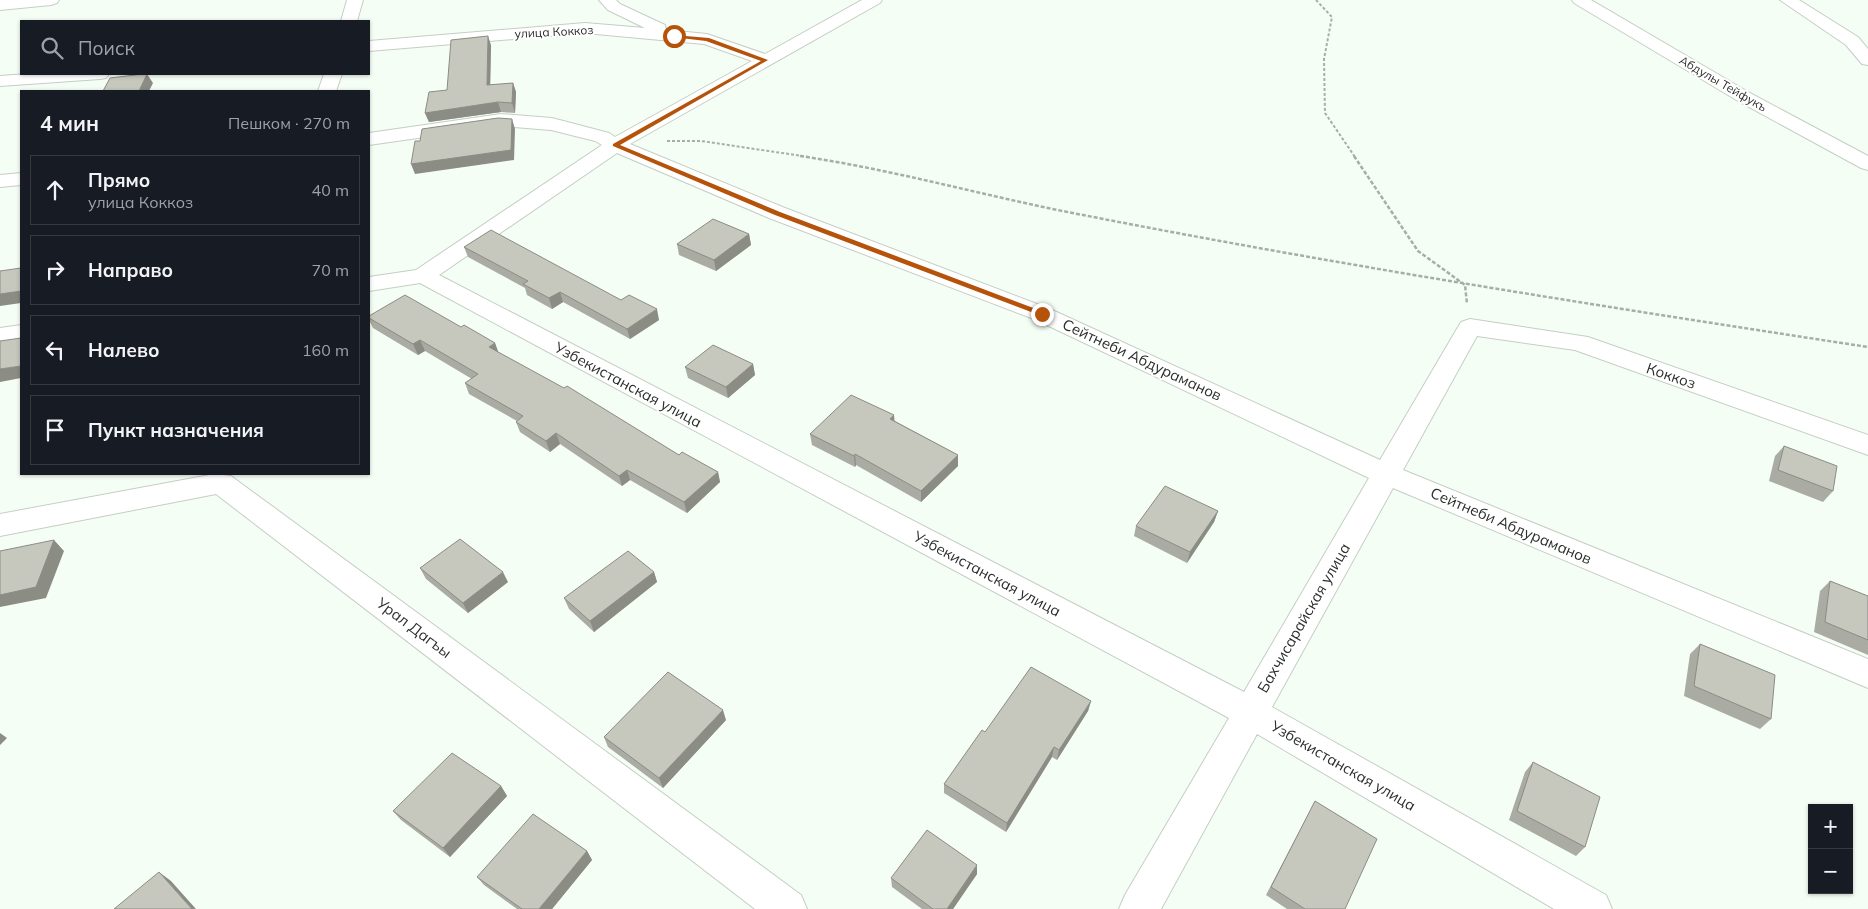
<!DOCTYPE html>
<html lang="ru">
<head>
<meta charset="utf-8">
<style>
	body { margin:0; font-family:Mulish,sans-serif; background:#20242c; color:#f1f3f6 }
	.controls { position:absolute; right:15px; bottom:15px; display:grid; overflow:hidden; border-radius:0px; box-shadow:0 1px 4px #0004 }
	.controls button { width:45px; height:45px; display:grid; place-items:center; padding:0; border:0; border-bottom:1px solid #363941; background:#171b24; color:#f1f3f6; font:25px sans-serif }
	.stop { position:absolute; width:15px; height:15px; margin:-11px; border:4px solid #b45309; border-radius:50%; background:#fff }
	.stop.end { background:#b45309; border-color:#fff; box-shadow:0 1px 5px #0008 }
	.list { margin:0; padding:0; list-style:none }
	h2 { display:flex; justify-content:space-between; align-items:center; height:65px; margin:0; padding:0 20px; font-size:21px }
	h2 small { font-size:16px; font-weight:400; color:#9ea1a6 }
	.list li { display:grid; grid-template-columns:32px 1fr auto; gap:15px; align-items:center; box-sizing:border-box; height:70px; margin:0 10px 10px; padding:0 10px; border:1px solid #363941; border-radius:0px }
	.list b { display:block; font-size:19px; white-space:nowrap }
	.list p { margin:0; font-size:16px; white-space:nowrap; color:#9ea1a6 }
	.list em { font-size:16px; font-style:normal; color:#9ea1a6 }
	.icon { flex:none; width:28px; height:28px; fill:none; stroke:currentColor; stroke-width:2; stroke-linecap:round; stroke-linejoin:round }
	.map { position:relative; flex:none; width:1868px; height:909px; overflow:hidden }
	.search { position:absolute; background:#171b24; box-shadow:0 1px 4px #0004; left:20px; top:20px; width:350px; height:55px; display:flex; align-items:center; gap:12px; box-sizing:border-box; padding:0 18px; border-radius:0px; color:#9ea1a6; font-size:19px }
	.panel { position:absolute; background:#171b24; box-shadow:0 1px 4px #0004; left:20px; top:90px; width:350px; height:385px; border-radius:0px }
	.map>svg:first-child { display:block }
</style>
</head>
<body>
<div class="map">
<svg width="1868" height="909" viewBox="0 0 1868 909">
	<rect width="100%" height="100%" fill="#f5fef5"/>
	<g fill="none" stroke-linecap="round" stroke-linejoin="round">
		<g stroke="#c5cec5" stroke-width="2">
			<path id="minor" d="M 0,0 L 59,0 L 57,3 L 51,5 L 0,10 Z
				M 347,0 L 363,0 L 357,21 L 341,21 Z
				M 599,0 L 616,0 L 620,4 L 665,25 L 666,30 L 707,34 L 765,54 L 862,0 L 882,0 L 880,3 L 630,144 L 785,208 L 1050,309 L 1380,460 L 1458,327 L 1461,322 L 1470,319 L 1588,337 L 1868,435 L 1868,455 L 1575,350 L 1477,336 L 1403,470 L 1868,659 L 1868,688 L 1393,488 L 1272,707 L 1606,895 L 1612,909 L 1554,909 L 1257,734 L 1161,909 L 1119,909 L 1125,895 L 1229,718 L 420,283 L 369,291 L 369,277 L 416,270 L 602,145 L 595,141 L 551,130 L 501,126 L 369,145 L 369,133 L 501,114 L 552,118 L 609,133 L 615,137 L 752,61 L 704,44 L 585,33 L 369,51 L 369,41 L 585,23 L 645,28 L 608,10 ZM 617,153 L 769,218 L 1034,319 L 1369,478 L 1244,692 L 439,275 Z
				M 1572,0 L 1591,0 L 1750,93 L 1868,156 L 1868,170 L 1861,168 L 1738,101 L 1574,3 Z
				M 1780,0 L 1799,0 L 1858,37 L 1868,49 L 1868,65 L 1862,64 L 1846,45 Z
				M 27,74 L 109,74 L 106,78 L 100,79 L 0,86 L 0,76 Z
				M 324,74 L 342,74 L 336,91 L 318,91 Z
				M 21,173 L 21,185 L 0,187 L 0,175 Z
				M 21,325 L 21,341 L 0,344 L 0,328 Z
				M 215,474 L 231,476 L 801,895 L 807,909 L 755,909 L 216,494 L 0,536 L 0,514 Z"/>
		</g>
		<path stroke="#a7aea7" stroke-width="2" stroke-dasharray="3 2" stroke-linecap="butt" d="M 1316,0 L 1332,17 L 1324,59 L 1325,113 L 1355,157
			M 667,141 L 701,141 L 809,157"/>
		<path stroke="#a7aea7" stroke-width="2.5" stroke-dasharray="4 2" stroke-linecap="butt" d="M 800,156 C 896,170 988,197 1083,215 C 1343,266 1606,307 1868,347
			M 1354,156 L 1418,251 L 1465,285 L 1467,304"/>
		<use href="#minor" fill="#fff" fill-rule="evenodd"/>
	</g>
	<path fill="#aaaca3" d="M 491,45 L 490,85 L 513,83 L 516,92 L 515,113 L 501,112 L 429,122 L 425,113 Z
		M 749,234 L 751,245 L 716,271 L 679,255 L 677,244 Z
		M 464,247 L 621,300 L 659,320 L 630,339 L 563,302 L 552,309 L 527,295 L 525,288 L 468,257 Z
		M 369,316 L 461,327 L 495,343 L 498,352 L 679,455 L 718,472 L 720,482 L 687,513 L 630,480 L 622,486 L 560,444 L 550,452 L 520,432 L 516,422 L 517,421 L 469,394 L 465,383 L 472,379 L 425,351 L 418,355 L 373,328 L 369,320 Z
		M 753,364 L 755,375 L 728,398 L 688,378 L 685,367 Z
		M 895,421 L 958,455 L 958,466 L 921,502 L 856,465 L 855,467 L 812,445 L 810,434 Z
		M 1784,446 L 1833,491 L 1823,502 L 1769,481 L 1775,456 Z
		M 1218,511 L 1214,522 L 1187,563 L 1134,536 L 1136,526 Z
		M 420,568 L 508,582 L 468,613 L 426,579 Z
		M 654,572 L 657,582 L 594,632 L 569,609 L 564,598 Z
		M 1830,581 L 1868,596 L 1868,655 L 1814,632 L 1820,591 Z
		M 1700,644 L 1771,719 L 1760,729 L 1684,696 L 1690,654 Z
		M 1091,701 L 1088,711 L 1057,760 L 1052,757 L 1006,832 L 944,793 L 944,784 L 985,732 Z
		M 726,720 L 663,788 L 608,747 L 604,737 Z
		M 1533,762 L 1585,847 L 1576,856 L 1509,820 L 1525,772 Z
		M 501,786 L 507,796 L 450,857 L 401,820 L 393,811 Z
		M 1315,801 L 1345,909 L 1287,909 L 1266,895 Z
		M 587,851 L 592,860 L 552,909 L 517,909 L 484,885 L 477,877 Z
		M 977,874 L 953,909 L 922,909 L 892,887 L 891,878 Z"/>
	<path fill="#8b8c84" d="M 488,36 L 491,45 L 490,95 L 487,85 Z
		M 147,74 L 153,83 L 149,91 L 139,91 Z
		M 513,83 L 516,92 L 515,113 L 512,103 Z
		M 498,102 L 501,112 L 429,122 L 425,113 Z
		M 512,119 L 515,129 L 514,160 L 415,174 L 411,164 Z
		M 749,234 L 751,245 L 716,271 L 714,260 Z
		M 21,291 L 21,303 L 0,306 L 0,294 Z
		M 560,292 L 563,302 L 552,309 L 549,298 Z
		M 657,309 L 659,320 L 630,339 L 627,329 Z
		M 420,340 L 425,351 L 418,355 L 413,344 Z
		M 495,343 L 499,354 L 489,347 Z
		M 753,364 L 755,375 L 728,398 L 726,387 Z
		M 21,366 L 21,378 L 0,382 L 0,369 Z
		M 894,415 L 895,426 L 890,419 Z
		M 556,433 L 560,444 L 550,452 L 546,441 Z
		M 855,454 L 856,465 L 855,467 L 854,456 Z
		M 958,455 L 958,466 L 921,502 L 921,491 Z
		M 627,470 L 630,480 L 622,486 L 619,476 Z
		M 718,472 L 720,482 L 687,513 L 684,502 Z
		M 1218,511 L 1214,522 L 1187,563 L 1190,552 Z
		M 54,540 L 64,551 L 46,598 L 0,607 L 0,595 Z
		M 503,572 L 508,582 L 468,613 L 463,603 Z
		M 654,572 L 657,582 L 594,632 L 590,621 Z
		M 1091,701 L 1088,711 L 1057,760 L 1059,750 Z
		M 723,710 L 726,720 L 663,788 L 659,778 Z
		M 0,733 L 7,738 L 0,745 Z
		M 1054,747 L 1052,757 L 1006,832 L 1007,823 Z
		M 501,786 L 507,796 L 450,857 L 443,848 Z
		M 587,851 L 592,860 L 552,909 L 539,909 Z
		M 977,865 L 977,874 L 953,909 L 947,909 Z
		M 159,872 L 171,881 L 196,909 L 192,909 Z"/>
	<path fill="#c6c8bd" stroke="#8b8c84" d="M 488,36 L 487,85 L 513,83 L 512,103 L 498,102 L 425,113 L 429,92 L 447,90 L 451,40 Z
		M 143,74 L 147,74 L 139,91 L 103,91 L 110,78 Z
		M 498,118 L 512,119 L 511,150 L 411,164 L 415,141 L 420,141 L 422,129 Z
		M 713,219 L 749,234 L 714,260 L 677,244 Z
		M 491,230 L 621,300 L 629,295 L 657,309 L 627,329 L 560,292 L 549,298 L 523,284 L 528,281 L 464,247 Z
		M 21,268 L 21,291 L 0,294 L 0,271 Z
		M 405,295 L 461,327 L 464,325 L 495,343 L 489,347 L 564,388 L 567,386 L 679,455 L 682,452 L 718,472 L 684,502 L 627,470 L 619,476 L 556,433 L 546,441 L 516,422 L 523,416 L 465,383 L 478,374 L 420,340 L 413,344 L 369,318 L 369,316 Z
		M 21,338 L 21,366 L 0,369 L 0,341 Z
		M 713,345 L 753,364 L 726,387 L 685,367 Z
		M 851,395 L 894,415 L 890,419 L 958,455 L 921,491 L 855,454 L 854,456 L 810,434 Z
		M 1784,446 L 1837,466 L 1833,491 L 1778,470 Z
		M 1165,486 L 1218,511 L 1190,552 L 1136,526 Z
		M 460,539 L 503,572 L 463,603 L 420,568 Z
		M 54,540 L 36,587 L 0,595 L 0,551 Z
		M 628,551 L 654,572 L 590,621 L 564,598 Z
		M 1830,581 L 1868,596 L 1868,640 L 1825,622 Z
		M 1700,644 L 1775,675 L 1771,719 L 1694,686 Z
		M 1031,667 L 1091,701 L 1059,750 L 1054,747 L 1007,823 L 944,784 L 982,730 L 985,732 Z
		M 668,672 L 723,710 L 659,778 L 604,737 Z
		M 452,753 L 501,786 L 443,848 L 393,811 Z
		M 1533,762 L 1600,797 L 1585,847 L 1517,811 Z
		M 1315,801 L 1377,839 L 1345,909 L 1305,909 L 1271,887 Z
		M 533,814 L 587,851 L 539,909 L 522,909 L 477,877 Z
		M 927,830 L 977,865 L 947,909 L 933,909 L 891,878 Z
		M 159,872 L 192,909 L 114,909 Z"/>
	<path fill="#b45309" d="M 674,35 L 709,38 L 768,60 L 620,145 L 780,212 L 1044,312 L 1044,315 L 1039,315 L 775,215 L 613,146 L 613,144 L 761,61 L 706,41 L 672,37 Z"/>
	<g text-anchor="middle" stroke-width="4" stroke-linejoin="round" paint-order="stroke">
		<g font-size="12" fill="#2b2f2b" stroke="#fff">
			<text transform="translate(554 32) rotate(-3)" y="4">улица Коккоз</text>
			<text transform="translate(1723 84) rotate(30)" y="4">Абдулы Тейфукъ</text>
		</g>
		<g font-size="15" fill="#2b2f2b" stroke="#fff">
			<text transform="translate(1142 360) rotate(25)" y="5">Сейтнеби Абдураманов</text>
			<text transform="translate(1671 376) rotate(19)" y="5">Коккоз</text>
			<text transform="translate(628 385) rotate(28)" y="5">Узбекистанская улица</text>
			<text transform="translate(1511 526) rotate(23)" y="5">Сейтнеби Абдураманов</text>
			<text transform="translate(987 574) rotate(28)" y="5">Узбекистанская улица</text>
			<text transform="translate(1304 618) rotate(-60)" y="5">Бахчисарайская улица</text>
			<text transform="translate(414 628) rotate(37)" y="5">Урал Дагъы</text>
			<text transform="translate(1343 766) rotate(30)" y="5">Узбекистанская улица</text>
		</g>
	</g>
</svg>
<div class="controls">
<button>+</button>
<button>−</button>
</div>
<div class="stop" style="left:674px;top:36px"></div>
<div class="stop end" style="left:1042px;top:314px"></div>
<div class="search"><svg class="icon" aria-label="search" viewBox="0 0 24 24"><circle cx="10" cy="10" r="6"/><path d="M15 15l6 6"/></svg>Поиск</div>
<section class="panel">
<h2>4 мин<small>Пешком · 270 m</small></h2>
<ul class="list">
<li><svg class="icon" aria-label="ahead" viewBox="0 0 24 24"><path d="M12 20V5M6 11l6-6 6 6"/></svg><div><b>Прямо</b><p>улица Коккоз</p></div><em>40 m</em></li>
<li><svg class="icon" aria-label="right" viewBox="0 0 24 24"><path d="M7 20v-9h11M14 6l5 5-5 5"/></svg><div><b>Направо</b></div><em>70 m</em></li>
<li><svg class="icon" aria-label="left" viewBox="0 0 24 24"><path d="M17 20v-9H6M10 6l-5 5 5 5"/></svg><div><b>Налево</b></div><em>160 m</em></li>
<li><svg class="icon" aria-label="arrive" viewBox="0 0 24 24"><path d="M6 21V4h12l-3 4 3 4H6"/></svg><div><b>Пункт назначения</b></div></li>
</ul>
</section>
</div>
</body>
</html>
